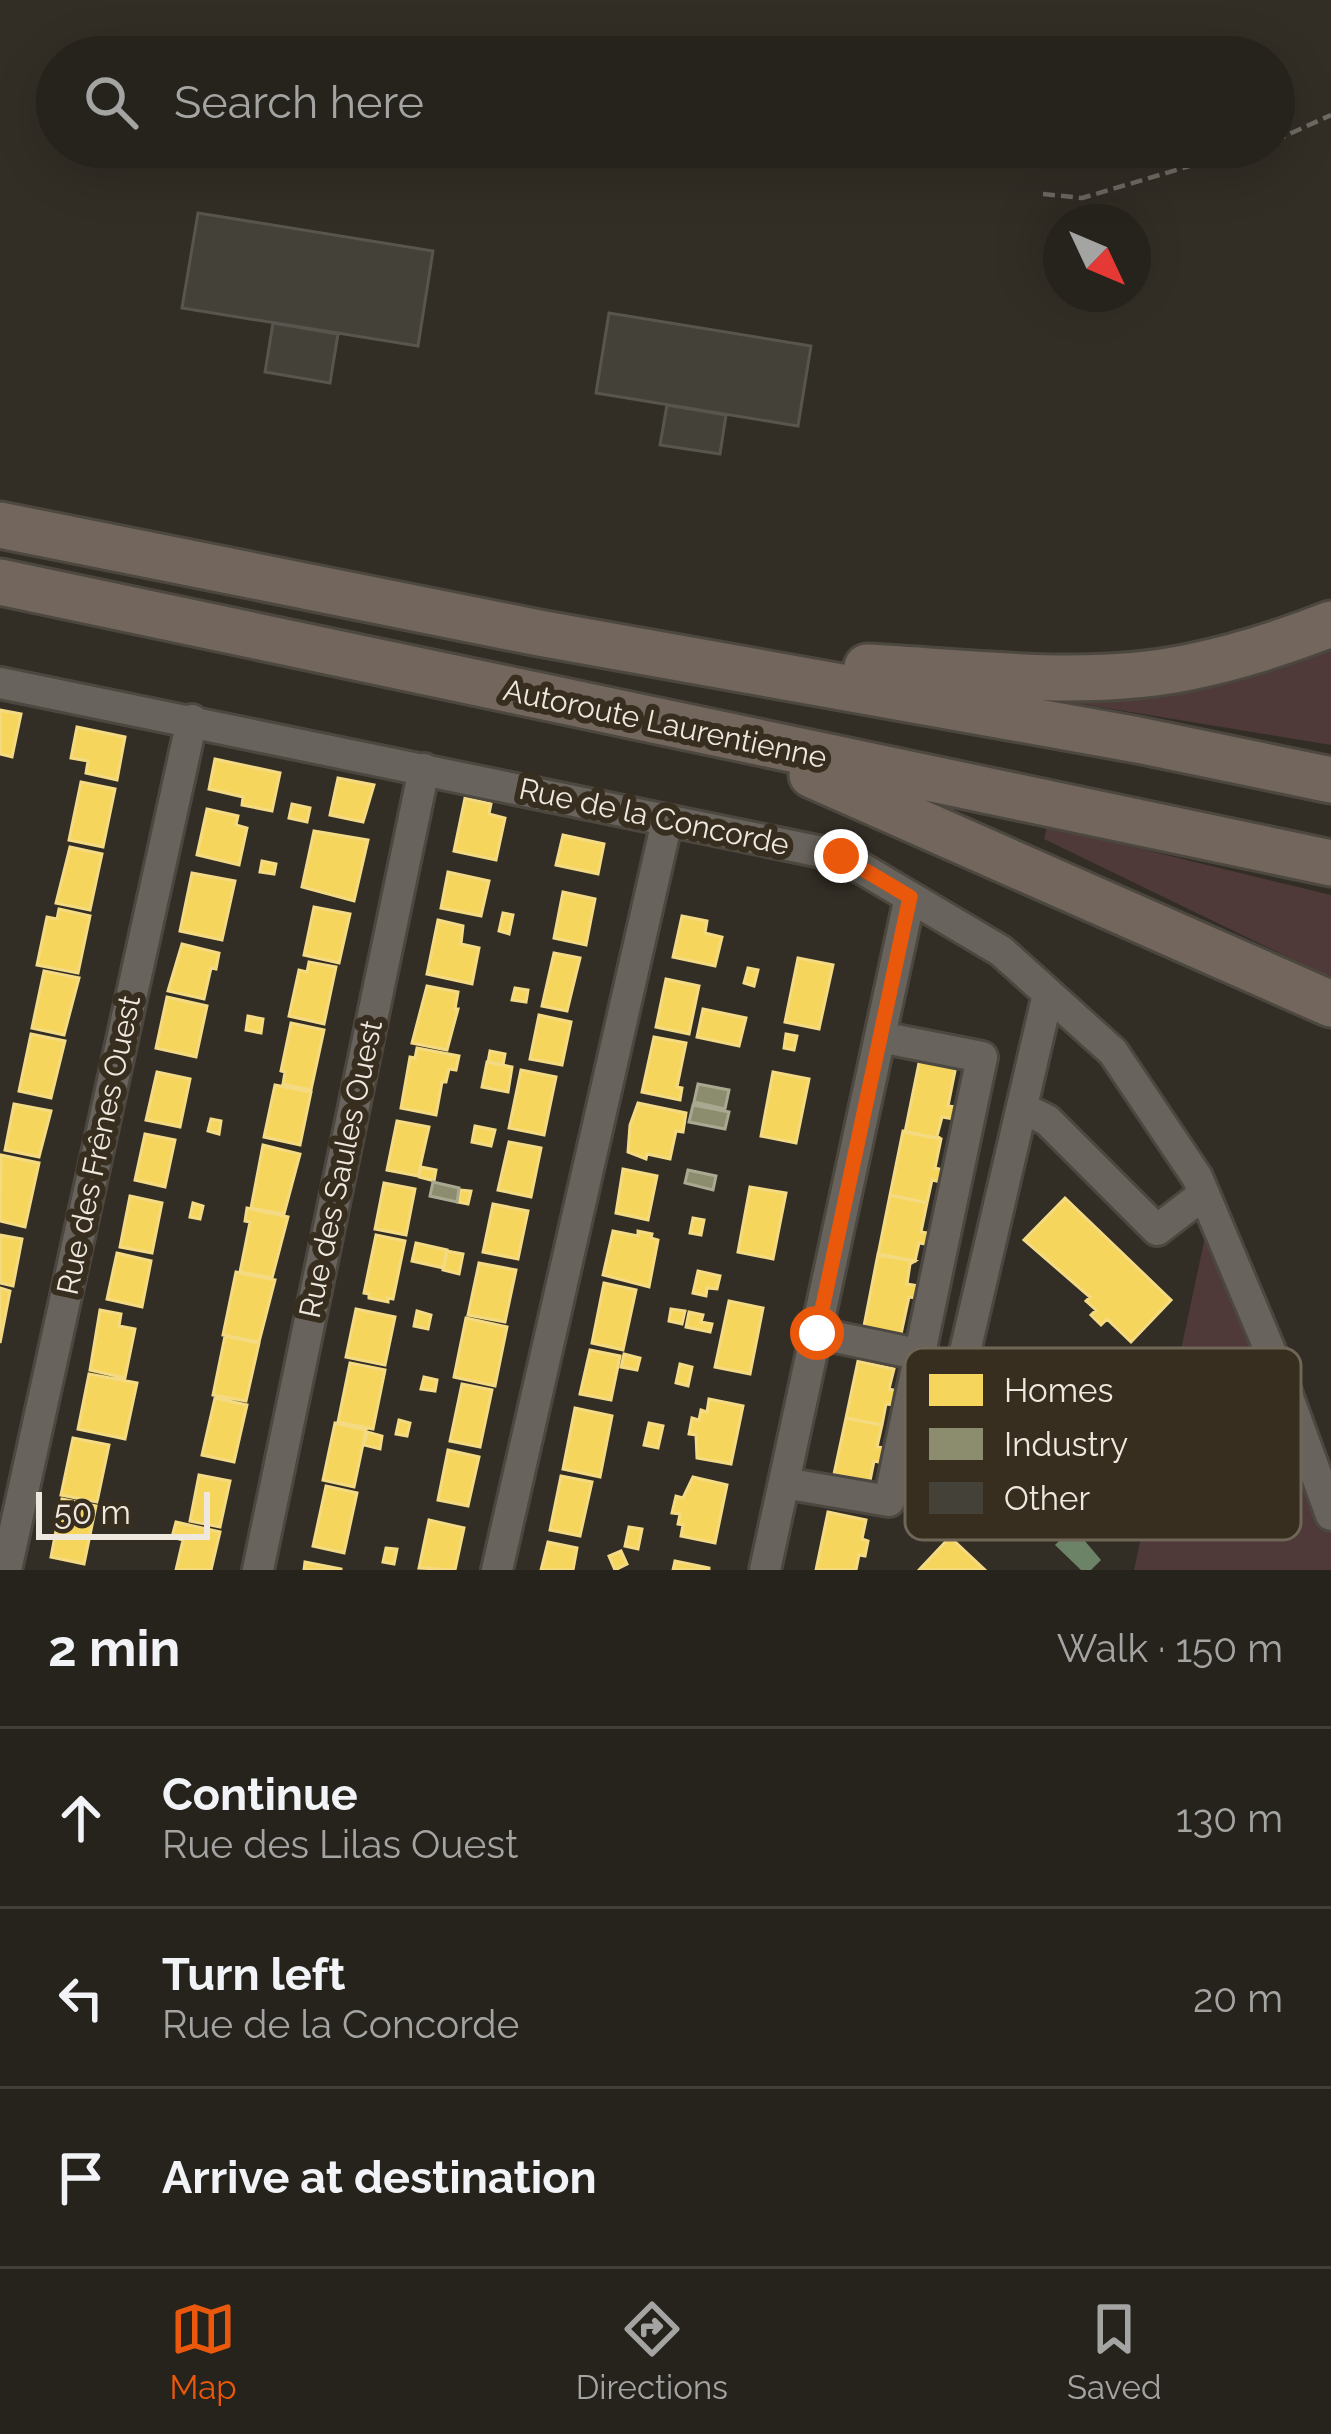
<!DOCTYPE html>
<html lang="en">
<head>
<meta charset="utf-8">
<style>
	body { margin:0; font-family:Raleway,sans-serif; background:#2e2a25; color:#f1f3f6 }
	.compass { position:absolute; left:1043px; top:204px; width:108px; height:108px; border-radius:50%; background:#26221c; box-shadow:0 12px 48px #0002; rotate:134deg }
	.scale { position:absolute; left:36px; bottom:30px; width:174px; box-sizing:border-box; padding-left:12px; border:6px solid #eee8de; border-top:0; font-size:33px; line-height:42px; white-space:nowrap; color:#eee8de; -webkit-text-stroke:9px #382e1f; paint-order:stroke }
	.stop { position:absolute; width:36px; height:36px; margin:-27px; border:9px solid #ea580c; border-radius:50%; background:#fff }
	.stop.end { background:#ea580c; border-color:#fff; box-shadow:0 3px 12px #0008 }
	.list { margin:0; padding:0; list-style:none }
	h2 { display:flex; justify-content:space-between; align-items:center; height:156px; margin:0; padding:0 48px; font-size:51px }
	h2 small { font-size:39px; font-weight:400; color:#a4a4a3 }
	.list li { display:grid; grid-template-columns:78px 1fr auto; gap:36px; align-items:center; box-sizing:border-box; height:180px; padding:0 48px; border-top:3px solid #423f3b }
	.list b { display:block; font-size:45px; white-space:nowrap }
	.list p { margin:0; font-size:39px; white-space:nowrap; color:#a4a4a3 }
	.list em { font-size:39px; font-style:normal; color:#a4a4a3 }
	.icon { flex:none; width:66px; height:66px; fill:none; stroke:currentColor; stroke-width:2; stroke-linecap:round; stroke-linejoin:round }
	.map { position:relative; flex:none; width:1331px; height:1570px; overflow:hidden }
	.search { position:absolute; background:#26221c; box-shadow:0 12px 48px #0002; left:36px; right:36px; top:36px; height:132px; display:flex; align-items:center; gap:30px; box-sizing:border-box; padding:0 42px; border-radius:66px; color:#a4a4a3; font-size:45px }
	.sheet { height:696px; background:#26221c }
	nav { display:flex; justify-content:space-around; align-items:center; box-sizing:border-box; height:168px; border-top:3px solid #423f3b; background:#26221c; font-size:33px; color:#a4a4a3 }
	nav a { display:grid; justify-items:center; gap:6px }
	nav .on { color:#ea580c }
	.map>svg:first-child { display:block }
</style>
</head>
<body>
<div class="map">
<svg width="1331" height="1570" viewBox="0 0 1331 1570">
	<rect width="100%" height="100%" fill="#322d25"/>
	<path fill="#4f3a39" d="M 1331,635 L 1331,745 L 1045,698 Z
		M 1047,826 L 1331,895 L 1331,978 L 1044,839 Z
		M 1211,1209 L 1331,1515 L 1331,1570 L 1134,1570 Z"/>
	<path fill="#6d8367" d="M 1073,1527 L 1101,1560 L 1091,1570 L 1081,1570 L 1055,1545 Z"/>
	<path fill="#f6d55c" stroke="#f4db83" stroke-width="3" d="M 0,710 L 21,714 L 12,757 L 0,754 Z
		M 77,727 L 125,737 L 117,780 L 86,773 L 88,761 L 71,758 Z
		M 215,759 L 280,773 L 272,811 L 242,805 L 243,797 L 209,789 Z
		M 338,778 L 374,785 L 363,822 L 330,815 Z
		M 81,782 L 115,789 L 103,847 L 69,840 Z
		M 465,798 L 491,804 L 489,814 L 505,818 L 496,860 L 454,851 Z
		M 292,804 L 310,808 L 307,822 L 289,818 Z
		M 207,809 L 238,816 L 236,825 L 247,828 L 239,865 L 197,855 Z
		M 314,831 L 368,840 L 354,901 L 302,887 Z
		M 563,835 L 604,844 L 598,874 L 556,865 Z
		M 70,847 L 102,854 L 90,910 L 56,903 Z
		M 262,861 L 276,864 L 274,874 L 260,872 Z
		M 448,872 L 489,881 L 481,916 L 441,908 Z
		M 192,873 L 235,881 L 222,940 L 180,931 Z
		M 563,892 L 595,899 L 586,945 L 554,938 Z
		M 314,907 L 350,914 L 339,963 L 304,955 Z
		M 59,909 L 90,916 L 78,973 L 37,965 L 47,917 L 57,919 Z
		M 503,913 L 513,915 L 509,934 L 499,931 Z
		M 682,916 L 707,921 L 705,933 L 722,937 L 715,966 L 673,957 Z
		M 438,920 L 463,926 L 461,944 L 479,948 L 472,984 L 427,974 Z
		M 182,944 L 219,953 L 216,969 L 211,968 L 204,999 L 168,991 Z
		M 554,953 L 580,958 L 567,1011 L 542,1006 Z
		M 798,958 L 833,965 L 819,1029 L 785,1022 Z
		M 309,962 L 336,967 L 324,1024 L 289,1016 L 299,970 L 307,972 Z
		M 748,968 L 758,970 L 754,986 L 744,983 Z
		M 44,971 L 79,978 L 64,1035 L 32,1028 Z
		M 666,979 L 699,986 L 689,1034 L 656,1027 Z
		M 427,986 L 458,992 L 455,1009 L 458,1009 L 447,1050 L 412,1043 Z
		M 515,988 L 528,990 L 526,1002 L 512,1000 Z
		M 167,997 L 207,1006 L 196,1057 L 156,1048 Z
		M 703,1009 L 746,1018 L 739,1046 L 697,1037 Z
		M 539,1015 L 571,1022 L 562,1065 L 530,1059 Z
		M 248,1016 L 263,1019 L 261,1033 L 246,1030 Z
		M 291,1023 L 324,1030 L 311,1090 L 283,1084 L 285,1072 L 281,1071 Z
		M 31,1034 L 65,1041 L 51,1098 L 19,1091 Z
		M 786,1034 L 797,1036 L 794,1050 L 784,1048 Z
		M 654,1037 L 686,1043 L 677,1087 L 682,1088 L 680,1100 L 642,1092 Z
		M 417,1048 L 459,1056 L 456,1070 L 449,1069 L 446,1082 L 442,1082 L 436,1115 L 401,1108 L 410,1057 L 415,1058 Z
		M 490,1051 L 505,1054 L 503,1065 L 488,1062 Z
		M 920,1058 L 956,1066 L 948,1106 L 957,1107 L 954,1119 L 942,1117 L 937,1136 L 941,1139 L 905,1132 Z
		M 487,1062 L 512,1067 L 508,1092 L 482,1087 Z
		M 521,1070 L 556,1077 L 544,1135 L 509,1128 Z
		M 157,1072 L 190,1079 L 180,1127 L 146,1120 Z
		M 773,1072 L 809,1079 L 796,1143 L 761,1136 Z
		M 275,1085 L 311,1092 L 300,1145 L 264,1137 Z
		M 638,1103 L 686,1113 L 683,1132 L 676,1131 L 670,1159 L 647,1154 L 646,1159 L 628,1152 L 630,1125 Z
		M 14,1104 L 51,1111 L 39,1157 L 5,1150 Z
		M 211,1119 L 221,1121 L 219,1134 L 208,1131 Z
		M 397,1121 L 429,1127 L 418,1176 L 387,1170 Z
		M 475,1126 L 495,1130 L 491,1146 L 472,1142 Z
		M 903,1131 L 941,1139 L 935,1168 L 948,1171 L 945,1183 L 932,1180 L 927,1203 L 890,1195 Z
		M 145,1134 L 175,1140 L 165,1187 L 135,1180 Z
		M 509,1142 L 541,1148 L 531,1197 L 498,1190 Z
		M 263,1145 L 300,1154 L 284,1214 L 251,1208 Z
		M 1,1155 L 39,1163 L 25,1227 L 0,1221 Z
		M 421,1167 L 436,1170 L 434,1181 L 419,1177 Z
		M 623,1169 L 657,1176 L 648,1220 L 616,1213 Z
		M 384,1183 L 415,1189 L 406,1235 L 375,1229 Z
		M 750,1187 L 786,1193 L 773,1259 L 738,1252 Z
		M 460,1190 L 471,1191 L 468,1204 L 458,1202 Z
		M 890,1195 L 927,1203 L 921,1232 L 934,1234 L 932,1245 L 919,1243 L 915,1261 L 878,1255 Z
		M 130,1196 L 162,1203 L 152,1253 L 120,1247 Z
		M 1065,1198 L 1171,1300 L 1131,1342 L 1107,1319 L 1101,1325 L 1091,1315 L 1096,1310 L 1086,1301 L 1090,1297 L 1024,1240 Z
		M 193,1203 L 203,1206 L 200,1219 L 190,1217 Z
		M 493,1204 L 528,1211 L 518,1259 L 483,1252 Z
		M 247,1208 L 288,1217 L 272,1278 L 240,1272 L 250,1222 L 245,1221 Z
		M 693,1218 L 704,1220 L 701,1235 L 690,1233 Z
		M 613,1231 L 638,1236 L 638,1231 L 652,1234 L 651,1238 L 658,1240 L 649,1287 L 603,1275 Z
		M 0,1235 L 22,1239 L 13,1286 L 0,1283 Z
		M 376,1235 L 405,1241 L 393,1299 L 388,1298 L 388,1302 L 369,1298 L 369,1294 L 364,1293 Z
		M 416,1243 L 447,1250 L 443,1268 L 412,1261 Z
		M 447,1251 L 463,1254 L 459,1274 L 443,1270 Z
		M 117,1253 L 151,1261 L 142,1307 L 107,1299 Z
		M 878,1254 L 915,1261 L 910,1264 L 907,1284 L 919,1286 L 917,1298 L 909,1297 L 900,1339 L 863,1331 Z
		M 479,1263 L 516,1270 L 505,1322 L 468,1315 Z
		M 698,1271 L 720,1276 L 717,1289 L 707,1288 L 706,1296 L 693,1293 Z
		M 236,1272 L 275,1280 L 259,1342 L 223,1335 Z
		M 604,1283 L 636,1290 L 623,1350 L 592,1343 Z
		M 0,1288 L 10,1291 L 0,1343 Z
		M 729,1301 L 763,1308 L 750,1374 L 715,1367 Z
		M 356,1309 L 395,1317 L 385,1365 L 346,1357 Z
		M 671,1309 L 685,1311 L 682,1324 L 669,1321 Z
		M 100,1310 L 121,1314 L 119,1326 L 135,1329 L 125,1378 L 90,1370 Z
		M 417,1311 L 431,1315 L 428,1329 L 414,1326 Z
		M 689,1312 L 703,1315 L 701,1322 L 712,1324 L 710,1332 L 686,1327 Z
		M 466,1318 L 507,1327 L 495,1386 L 454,1377 Z
		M 225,1336 L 259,1343 L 246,1401 L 213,1395 Z
		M 590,1350 L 620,1356 L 611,1400 L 580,1394 Z
		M 624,1354 L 640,1358 L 637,1370 L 621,1367 Z
		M 858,1361 L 894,1369 L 889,1389 L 897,1391 L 895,1405 L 886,1404 L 882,1425 L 846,1418 Z
		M 350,1363 L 385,1370 L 373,1429 L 338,1422 Z
		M 680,1364 L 692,1367 L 688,1386 L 676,1383 Z
		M 89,1374 L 137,1383 L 125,1439 L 78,1429 Z
		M 424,1377 L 437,1380 L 435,1391 L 421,1389 Z
		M 462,1384 L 492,1390 L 480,1447 L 450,1441 Z
		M 215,1398 L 247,1405 L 234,1462 L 202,1455 Z
		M 709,1399 L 743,1406 L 731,1464 L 697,1458 L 696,1435 L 689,1434 L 692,1418 L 699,1420 L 701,1410 L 707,1412 Z
		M 575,1408 L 612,1416 L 600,1477 L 563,1469 Z
		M 846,1418 L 882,1425 L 877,1447 L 886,1448 L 883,1463 L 874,1461 L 870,1481 L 834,1474 Z
		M 399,1420 L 410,1423 L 407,1436 L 396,1434 Z
		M 335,1423 L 366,1430 L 354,1487 L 323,1480 Z
		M 649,1423 L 663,1426 L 658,1448 L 644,1445 Z
		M 367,1432 L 382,1436 L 380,1449 L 364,1445 Z
		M 73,1438 L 109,1445 L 97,1502 L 61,1495 Z
		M 448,1450 L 479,1457 L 468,1506 L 438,1500 Z
		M 199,1475 L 230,1481 L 220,1527 L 190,1521 Z
		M 561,1476 L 592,1482 L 580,1536 L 550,1530 Z
		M 693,1477 L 727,1485 L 715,1543 L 681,1536 L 683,1525 L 678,1524 L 680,1514 L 672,1513 L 676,1496 L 683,1498 Z
		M 326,1486 L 357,1493 L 344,1553 L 313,1546 Z
		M 62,1499 L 96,1506 L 84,1564 L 51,1557 Z
		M 828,1512 L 866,1520 L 862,1539 L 868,1541 L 865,1556 L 859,1555 L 856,1570 L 816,1570 Z
		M 429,1520 L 464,1528 L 455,1570 L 419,1568 Z
		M 176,1522 L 220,1532 L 211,1570 L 176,1570 L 183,1540 L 172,1537 Z
		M 629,1527 L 642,1529 L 638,1549 L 625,1546 Z
		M 950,1537 L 985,1570 L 919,1570 Z
		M 548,1542 L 577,1548 L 573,1570 L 541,1570 Z
		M 386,1548 L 397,1549 L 394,1564 L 383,1562 Z
		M 621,1551 L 627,1564 L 615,1570 L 609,1556 Z
		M 675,1561 L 709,1568 L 709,1570 L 673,1570 Z
		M 305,1562 L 341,1569 L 341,1570 L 304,1570 Z"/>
	<path fill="#8c8c6e" stroke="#a9a890" stroke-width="3" d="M 698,1084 L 729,1090 L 725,1109 L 694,1102 Z
		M 693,1105 L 729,1112 L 725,1129 L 689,1122 Z
		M 688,1170 L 716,1176 L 713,1190 L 685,1183 Z
		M 433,1182 L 459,1188 L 457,1202 L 430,1196 Z"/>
	<path fill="#444238" stroke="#57554e" stroke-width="3" d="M 198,213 L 433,251 L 418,346 L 182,308 Z
		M 609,313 L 811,346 L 798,426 L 596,393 Z
		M 273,323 L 338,334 L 330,383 L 265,372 Z
		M 667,405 L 726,415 L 720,454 L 660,445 Z"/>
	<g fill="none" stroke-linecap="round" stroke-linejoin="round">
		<g stroke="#4c4840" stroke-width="36">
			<path id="minor" d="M 0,683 L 841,856 L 1001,951 L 1113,1052 L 1197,1177 L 1277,1367 L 1331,1515
				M 1022,1108 L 1047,1120 L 1157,1230 L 1204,1194
				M 816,1333 L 917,1354
				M 950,1419 L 989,1454
				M 784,1483 L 889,1501 L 982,1057 L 880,1037
				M 932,1494 L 1048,994
				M 6,1570 L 192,720
				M 258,1570 L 424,769
				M 497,1570 L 667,821
				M 765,1570 L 910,897"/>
		</g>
		<g stroke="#4c4840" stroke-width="51">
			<path id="highway" d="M 0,525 L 539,633 L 1138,740 L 1331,780
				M 0,582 L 1331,863
				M 867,667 C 972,672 1086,689 1190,667 C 1238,657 1285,642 1331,624
				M 812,775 L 1331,1004"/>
		</g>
		<path stroke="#6e6a64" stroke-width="4.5" stroke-dasharray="12 6" stroke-linecap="butt" d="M 1274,141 L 1331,115
			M 1043,194 L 1082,198 L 1254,147"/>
		<use href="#minor" stroke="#68635c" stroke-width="30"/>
		<use href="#highway" stroke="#73665c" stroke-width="45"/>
	</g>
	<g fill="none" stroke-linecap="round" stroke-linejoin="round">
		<path stroke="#ea580c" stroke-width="15" d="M 817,1333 L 910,897 L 841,856"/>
	</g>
	<g text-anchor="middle" stroke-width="12" stroke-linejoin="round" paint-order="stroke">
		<g font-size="30" fill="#eee8de" stroke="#382e1f">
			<text transform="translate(665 724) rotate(12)" y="10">Autoroute Laurentienne</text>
			<text transform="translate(654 817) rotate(12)" y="10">Rue de la Concorde</text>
			<text transform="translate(99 1145) rotate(-78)" y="10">Rue des Frênes Ouest</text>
			<text transform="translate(341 1169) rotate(-78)" y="10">Rue des Saules Ouest</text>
		</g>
	</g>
	<rect x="905" y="1348" width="396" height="192" rx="18" fill="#382e1f" stroke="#6f6658" stroke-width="3"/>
	<rect x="929" y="1374" width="54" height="32" fill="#f6d55c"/>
	<rect x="929" y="1428" width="54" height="32" fill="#8c8c6e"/>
	<rect x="929" y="1482" width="54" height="32" fill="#444238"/>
	<g font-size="33" fill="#eee8de">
		<text x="1004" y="1402">Homes</text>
		<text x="1004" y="1456">Industry</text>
		<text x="1004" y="1510">Other</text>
	</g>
</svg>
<svg class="compass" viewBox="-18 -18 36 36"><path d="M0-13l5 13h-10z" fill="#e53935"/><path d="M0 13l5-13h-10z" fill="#a4a4a3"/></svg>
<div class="scale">50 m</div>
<div class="stop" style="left:817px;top:1333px"></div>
<div class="stop end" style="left:841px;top:856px"></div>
<div class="search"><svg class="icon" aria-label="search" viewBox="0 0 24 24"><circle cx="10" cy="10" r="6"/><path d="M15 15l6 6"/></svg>Search here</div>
</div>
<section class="sheet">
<h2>2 min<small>Walk · 150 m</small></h2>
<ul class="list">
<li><svg class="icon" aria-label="ahead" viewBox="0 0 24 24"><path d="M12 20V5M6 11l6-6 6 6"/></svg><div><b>Continue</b><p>Rue des Lilas Ouest</p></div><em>130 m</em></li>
<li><svg class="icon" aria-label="left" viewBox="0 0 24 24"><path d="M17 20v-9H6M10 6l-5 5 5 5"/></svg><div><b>Turn left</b><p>Rue de la Concorde</p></div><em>20 m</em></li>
<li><svg class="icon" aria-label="arrive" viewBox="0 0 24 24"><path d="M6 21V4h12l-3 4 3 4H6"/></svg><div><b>Arrive at destination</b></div></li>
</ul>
</section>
<nav>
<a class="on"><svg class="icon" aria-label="map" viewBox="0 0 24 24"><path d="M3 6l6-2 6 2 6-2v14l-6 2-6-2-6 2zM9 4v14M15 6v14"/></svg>Map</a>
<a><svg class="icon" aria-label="directions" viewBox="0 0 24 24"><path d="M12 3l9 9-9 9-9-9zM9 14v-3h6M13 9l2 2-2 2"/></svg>Directions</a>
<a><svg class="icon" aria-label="saved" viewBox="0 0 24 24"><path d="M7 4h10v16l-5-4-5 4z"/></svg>Saved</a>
</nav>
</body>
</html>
